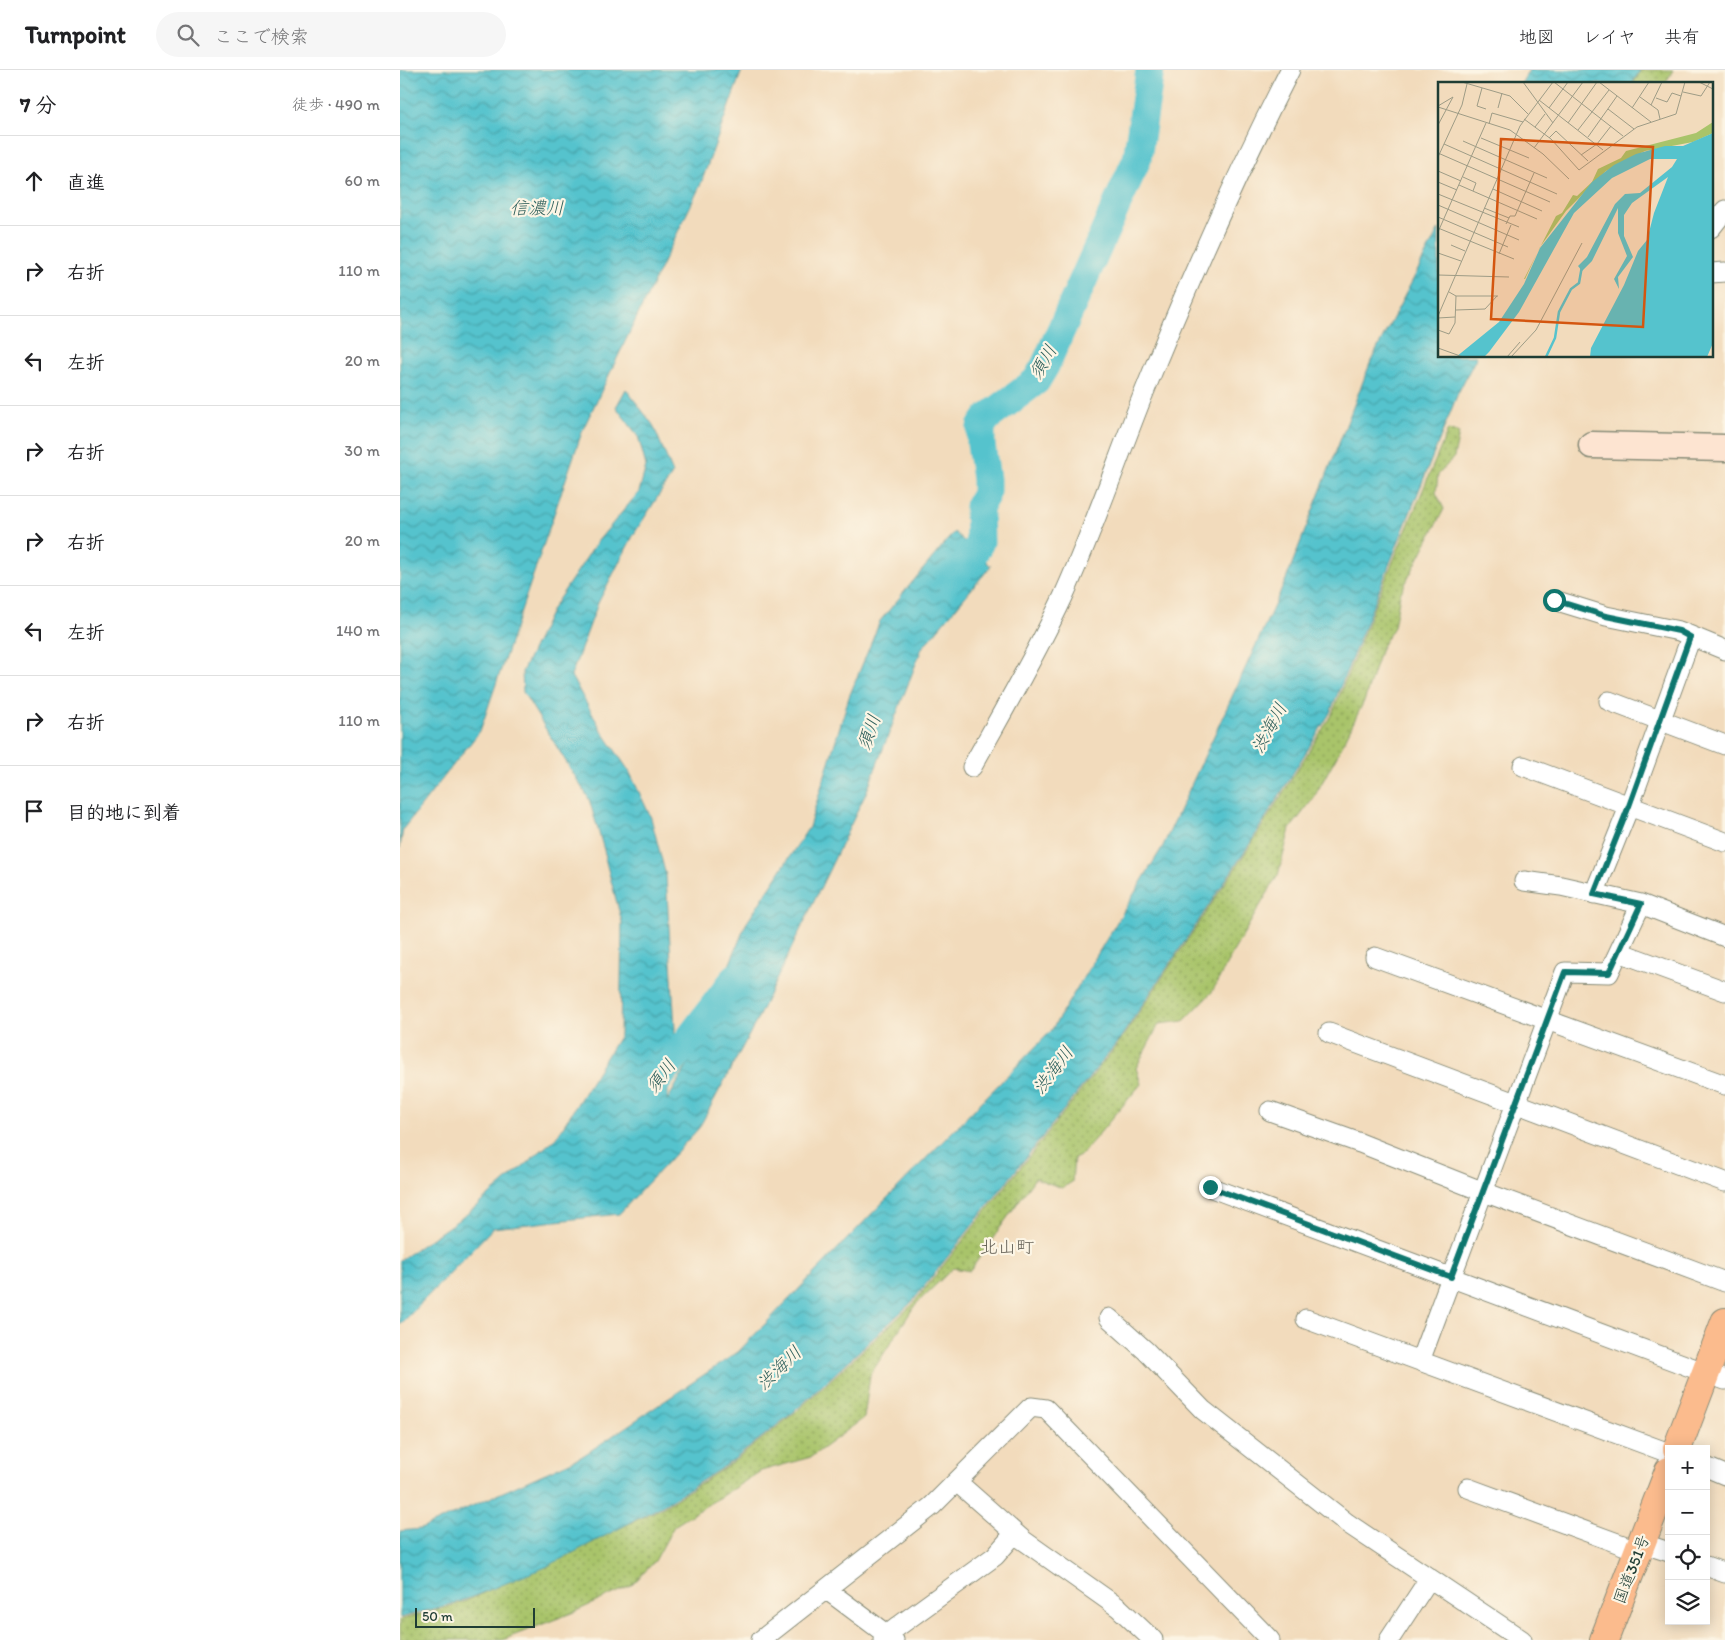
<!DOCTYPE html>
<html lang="ja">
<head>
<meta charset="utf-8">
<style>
	body { margin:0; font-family:Itim,"Klee One",sans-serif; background:#f6f6f6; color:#202124 }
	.controls { position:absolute; right:15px; bottom:15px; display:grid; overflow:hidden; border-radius:0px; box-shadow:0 2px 12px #0003 }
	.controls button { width:45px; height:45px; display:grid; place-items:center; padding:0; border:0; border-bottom:1px solid #e0e0e0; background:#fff; color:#202124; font:25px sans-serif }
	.scale { position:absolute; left:15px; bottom:12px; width:120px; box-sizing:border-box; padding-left:5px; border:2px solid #1f3d34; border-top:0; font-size:14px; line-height:18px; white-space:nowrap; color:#1f3d34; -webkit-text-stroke:4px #fcf5e5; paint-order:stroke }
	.stop { position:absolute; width:15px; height:15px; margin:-11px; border:4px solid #0f766e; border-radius:50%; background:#fff }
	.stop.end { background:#0f766e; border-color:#fff; box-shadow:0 1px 5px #0008 }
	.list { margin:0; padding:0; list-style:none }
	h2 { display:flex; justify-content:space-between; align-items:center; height:65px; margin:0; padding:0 20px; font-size:21px }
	h2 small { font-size:16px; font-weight:400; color:#757577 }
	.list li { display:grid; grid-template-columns:32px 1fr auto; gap:15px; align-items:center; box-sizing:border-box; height:90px; padding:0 20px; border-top:1px solid #e0e0e0 }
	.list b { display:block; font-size:19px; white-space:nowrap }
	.list em { font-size:16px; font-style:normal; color:#757577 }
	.icon { flex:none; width:28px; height:28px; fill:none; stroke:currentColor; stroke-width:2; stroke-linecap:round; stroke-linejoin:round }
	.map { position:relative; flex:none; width:1325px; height:1570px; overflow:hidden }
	header { display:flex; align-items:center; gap:30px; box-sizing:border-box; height:70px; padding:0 25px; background:#fff; border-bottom:1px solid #e0e0e0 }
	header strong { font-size:24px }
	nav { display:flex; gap:28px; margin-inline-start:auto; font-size:18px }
	.search { width:350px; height:45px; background:#f6f6f6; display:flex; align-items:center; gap:12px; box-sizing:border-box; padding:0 18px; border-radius:28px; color:#757577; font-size:19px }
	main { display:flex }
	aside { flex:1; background:#fff }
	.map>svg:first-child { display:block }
</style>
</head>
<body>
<header>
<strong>Turnpoint</strong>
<div class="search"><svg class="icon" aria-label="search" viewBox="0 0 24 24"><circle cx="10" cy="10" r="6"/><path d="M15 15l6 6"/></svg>ここで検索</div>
<nav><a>地図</a><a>レイヤ</a><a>共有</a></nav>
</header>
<main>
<aside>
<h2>7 分<small>徒歩 · 490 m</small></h2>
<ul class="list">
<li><svg class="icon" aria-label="ahead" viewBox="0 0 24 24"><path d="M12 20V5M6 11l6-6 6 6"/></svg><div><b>直進</b></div><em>60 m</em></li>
<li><svg class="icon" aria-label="right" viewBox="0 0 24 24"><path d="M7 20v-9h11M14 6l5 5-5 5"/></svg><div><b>右折</b></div><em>110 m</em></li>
<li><svg class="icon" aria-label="left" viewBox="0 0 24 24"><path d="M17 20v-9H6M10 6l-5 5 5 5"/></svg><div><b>左折</b></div><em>20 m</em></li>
<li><svg class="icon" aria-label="right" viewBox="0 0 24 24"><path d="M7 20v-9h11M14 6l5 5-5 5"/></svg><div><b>右折</b></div><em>30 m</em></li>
<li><svg class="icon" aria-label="right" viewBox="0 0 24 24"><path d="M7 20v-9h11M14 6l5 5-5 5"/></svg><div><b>右折</b></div><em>20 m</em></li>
<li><svg class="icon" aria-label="left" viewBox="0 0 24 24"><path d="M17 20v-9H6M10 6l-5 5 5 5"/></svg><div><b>左折</b></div><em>140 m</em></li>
<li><svg class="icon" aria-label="right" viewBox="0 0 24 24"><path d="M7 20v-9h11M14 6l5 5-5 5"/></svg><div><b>右折</b></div><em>110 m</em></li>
<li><svg class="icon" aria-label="arrive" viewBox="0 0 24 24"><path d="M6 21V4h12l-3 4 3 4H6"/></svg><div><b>目的地に到着</b></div></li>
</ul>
</aside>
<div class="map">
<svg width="1325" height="1570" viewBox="0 0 1325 1570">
	<defs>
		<pattern id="grass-dots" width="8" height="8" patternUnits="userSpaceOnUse" patternTransform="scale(1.25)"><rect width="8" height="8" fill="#a9c46a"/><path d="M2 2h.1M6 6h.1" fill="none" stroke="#89a058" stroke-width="1.8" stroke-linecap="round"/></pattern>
		<pattern id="water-waves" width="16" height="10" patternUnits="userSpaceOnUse" patternTransform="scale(1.25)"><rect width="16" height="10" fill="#55c3cd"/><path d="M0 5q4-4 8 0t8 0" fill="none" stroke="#46a0a7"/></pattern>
	</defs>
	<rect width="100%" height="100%" fill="#fcf5e5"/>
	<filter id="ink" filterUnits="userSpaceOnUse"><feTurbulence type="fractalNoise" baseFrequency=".02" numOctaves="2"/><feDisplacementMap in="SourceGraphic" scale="10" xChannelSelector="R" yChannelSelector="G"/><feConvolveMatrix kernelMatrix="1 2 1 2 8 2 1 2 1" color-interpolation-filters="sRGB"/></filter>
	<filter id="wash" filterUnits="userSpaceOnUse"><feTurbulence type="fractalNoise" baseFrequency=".0096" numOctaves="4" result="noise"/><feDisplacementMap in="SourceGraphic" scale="20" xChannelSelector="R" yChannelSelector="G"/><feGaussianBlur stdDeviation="1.12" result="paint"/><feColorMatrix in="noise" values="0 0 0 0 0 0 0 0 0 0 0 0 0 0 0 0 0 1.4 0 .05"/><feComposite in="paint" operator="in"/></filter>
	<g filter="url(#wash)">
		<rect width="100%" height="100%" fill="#f2dbbc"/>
		<path fill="url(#grass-dots)" stroke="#64804f" d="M 1241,0 L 1273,0 L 1265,14 L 1233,14 Z
			M 1048,360 L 1059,363 L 1054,387 L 1038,405 L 1036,423 L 1044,439 L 1000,524 L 994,557 L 981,578 L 965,629 L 941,678 L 913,729 L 890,759 L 878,805 L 833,882 L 812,922 L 784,951 L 759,954 L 736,998 L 741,1014 L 682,1084 L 674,1088 L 672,1112 L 662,1118 L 635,1108 L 570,1201 L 553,1198 L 515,1235 L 470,1305 L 464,1348 L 411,1387 L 361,1401 L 274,1456 L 255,1491 L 231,1516 L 174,1542 L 102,1570 L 0,1570 L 0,1550 L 64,1532 L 262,1438 L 332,1393 L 397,1341 L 513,1234 L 720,971 L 850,776 L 932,644 L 976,532 Z"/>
		<path fill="url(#water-waves)" stroke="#3a8080" d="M 0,0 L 342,0 L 300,116 L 183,359 L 80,661 L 3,759 L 0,778 Z
			M 1129,0 L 1240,0 L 1232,14 L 1121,14 Z
			M 1039,159 L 1039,286 L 1077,286 L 1058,323 L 930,643 L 849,775 L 719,970 L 512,1232 L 396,1340 L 331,1392 L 262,1436 L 146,1497 L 62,1531 L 0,1548 L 0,1461 L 21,1459 L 181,1387 L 338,1282 L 452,1164 L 651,961 L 763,776 L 885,512 L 971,291 Z
			M 226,319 L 253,355 L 273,403 L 234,464 L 198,533 L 171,606 L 202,661 L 229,701 L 239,722 L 251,748 L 266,806 L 275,959 L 267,1031 L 291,989 L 346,854 L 409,757 L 449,627 L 480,551 L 554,462 L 591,496 L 522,578 L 466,723 L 356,952 L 299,1058 L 219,1144 L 93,1158 L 0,1255 L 0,1190 L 67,1144 L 156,1068 L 220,965 L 222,852 L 205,788 L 206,787 L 189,729 L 123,622 L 122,602 L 152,539 L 197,472 L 239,422 L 246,396 L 238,366 L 216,337 Z"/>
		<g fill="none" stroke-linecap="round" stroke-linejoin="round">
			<path stroke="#55c3cd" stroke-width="29" d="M 549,509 L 572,487 L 580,472 L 579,436 L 586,424 L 586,409 L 581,374 L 581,357 L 587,348 L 636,311 L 645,296 L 737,89 L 750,0
				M 248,1023 L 336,907"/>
		</g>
	</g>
	<g filter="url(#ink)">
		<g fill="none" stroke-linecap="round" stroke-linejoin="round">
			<g stroke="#888c78" stroke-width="21">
				<path id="street" d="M 1311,158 L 1325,140
					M 1311,203 L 1325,202
					M 1154,530 L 1206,546 L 1279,561 L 1325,580
					M 1209,631 L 1325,675
					M 1123,696 L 1325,772
					M 572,697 C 603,641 636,585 663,527 C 692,463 715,396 741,330 C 786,218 835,107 890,0
					M 1124,811 L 1161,816 L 1241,834 L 1325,867
					M 1194,824 L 1229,737 L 1291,567
					M 1219,882 L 1325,921
					M 975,887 L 1325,1015
					M 929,963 L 1325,1112
					M 870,1041 L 960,1073 L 1084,1122 L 1325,1212
					M 809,1117 L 1325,1310
					M 709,1248 L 746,1281 L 803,1340 L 947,1453 L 1122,1570
					M 906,1249 L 1269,1383
					M 1020,1291 L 1165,902 L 1209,903 L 1241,834
					M 1306,1397 L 1325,1405
					M 557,1412 L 623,1470 L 719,1538 L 753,1570
					M 1068,1418 L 1231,1478 L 1241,1473 L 1269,1482
					M 1306,1496 L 1325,1503
					M 427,1520 L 494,1570
					M 361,1570 L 532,1436 L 631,1337 L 646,1339 L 870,1570
					M 483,1570 L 487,1565 L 500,1555 L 595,1486 L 615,1463
					M 989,1570 L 1029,1509"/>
			</g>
			<g stroke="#888c78" stroke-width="29">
				<path id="secondary" d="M 1192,375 L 1325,378"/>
			</g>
			<g stroke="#888c78" stroke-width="30">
				<path id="highway" d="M 1277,1379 L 1325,1252
					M 1204,1570 L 1269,1401"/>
			</g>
			<use href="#street" stroke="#fff" stroke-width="19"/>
			<use href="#secondary" stroke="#fde4d1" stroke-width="26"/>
			<use href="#highway" stroke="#fbbb8d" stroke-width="28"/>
		</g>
	</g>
	<g fill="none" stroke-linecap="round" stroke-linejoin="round" filter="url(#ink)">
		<path stroke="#0f766e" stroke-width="6" d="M 810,1117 L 1051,1207 L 1165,902 L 1209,903 L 1241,834 L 1194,824 L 1229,736 L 1290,567 L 1279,561 L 1206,546 L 1154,530"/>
	</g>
	<g text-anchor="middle" stroke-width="4.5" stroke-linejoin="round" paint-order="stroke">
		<g font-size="16" fill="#1f3d34" stroke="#fcf5e5">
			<text transform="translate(1231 1499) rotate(-69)" y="6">国道351号</text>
		</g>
		<g font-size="18" font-style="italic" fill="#2c5e5a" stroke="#fcf5e5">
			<text x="137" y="144">信濃川</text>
			<text transform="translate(643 292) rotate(-60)" y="6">須川</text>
			<text transform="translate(869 658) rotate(-61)" y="6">渋海川</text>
			<text transform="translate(469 662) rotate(-71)" y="6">須川</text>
			<text transform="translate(653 1000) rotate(-53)" y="6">渋海川</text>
			<text transform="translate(261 1006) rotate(-53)" y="6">須川</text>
			<text transform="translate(379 1298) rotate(-44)" y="6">渋海川</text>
		</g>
		<g font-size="18" fill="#656157" stroke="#fcf5e5">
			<text x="607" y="1183">北山町</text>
		</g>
	</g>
	<g transform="translate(1038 12)">
		<rect width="275" height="275" fill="#f2dbbc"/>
		<path d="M 275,40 L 275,51 L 255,60 L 207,69 L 168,89 L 128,129 L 102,165 L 87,197 L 86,197 L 118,134 L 124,131 L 135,113 L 139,114 L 154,100 L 160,87 L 183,76 L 188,69 L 258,51 Z" fill="#a9c46a"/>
		<path d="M 275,51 L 275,261 L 269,275 L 152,275 L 153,266 L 186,203 L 200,169 L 209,158 L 216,131 L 230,95 L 194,121 L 186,133 L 186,154 L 195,175 L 180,195 L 181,207 L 176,197 L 189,174 L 180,151 L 180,126 L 154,179 L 144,189 L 140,184 L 149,175 L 177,122 L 187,112 L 202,111 L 234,85 L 239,77 L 212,77 L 174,96 L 136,131 L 81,230 L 51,270 L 46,275 L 18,275 L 61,240 L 86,202 L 102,166 L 154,100 L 176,83 L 198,72 L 227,64 L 245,64 Z" fill="#55c3cd"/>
		<path fill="none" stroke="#55c3cd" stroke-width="2.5" d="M 108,275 L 117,256 L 121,230 L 133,207 L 141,201 L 144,184"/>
		<path fill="none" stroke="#9e9c86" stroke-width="1" d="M 24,0 L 72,14 L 90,32M 85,0 L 115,41M 116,0 L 185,54M 161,0 L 213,40M 261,0 L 275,7M 44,6 L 39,24 L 48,27M 245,10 L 263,14 L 272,0M 202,15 L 220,28 L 222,37M 218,16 L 229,20 L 234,11 L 243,14M 101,18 L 165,68M 213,23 L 224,0M 0,24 L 15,15 L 0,43M 0,25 L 72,48 L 105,72 L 131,97M 60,26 L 64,11M 111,26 L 130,0M 194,26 L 211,0M 170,27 L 196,47M 86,37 L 113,57 L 141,88 L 199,45 L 238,32 L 247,0M 130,41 L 159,0M 51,42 L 54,31 L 85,40M 97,45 L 107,32M 140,48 L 171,8M 150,55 L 179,14M 43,56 L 91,76M 111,56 L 118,49 L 150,79M 25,59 L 109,96M 6,62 L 119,112M 96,66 L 145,0M 0,71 L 112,120M 143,73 L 159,62 L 173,44M 0,75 L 24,23 L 29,2M 0,89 L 23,99M 25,95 L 38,101 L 35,109M 0,100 L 19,108M 21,103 L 99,137M 55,107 L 104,129M 0,112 L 81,145M 0,123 L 81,158M 46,126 L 71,136M 0,135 L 70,165M 68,142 L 72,134 L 77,134 L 96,91M 0,146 L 76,177M 0,150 L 48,41M 13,163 L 27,169M 0,171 L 23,179M 61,172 L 73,143M 0,193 L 71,195M 11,210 L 18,214 L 60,214M 18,228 L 47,227 L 59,214M 0,234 L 82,44 L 115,0M 0,236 L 17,235M 0,248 L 11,252 L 17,241 L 18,214M 0,266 L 25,275M 69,275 L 82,260M 73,275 L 98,248 L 144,161"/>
		<path fill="#d45610" fill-opacity="0.15" stroke="#d45610" stroke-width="2.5" d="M 63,57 L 215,65 L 205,245 L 53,237 Z"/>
		<rect width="275" height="275" fill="none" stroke="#1f3d34" stroke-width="2.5"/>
	</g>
</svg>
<div class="controls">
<button>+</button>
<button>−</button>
<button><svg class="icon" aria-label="locate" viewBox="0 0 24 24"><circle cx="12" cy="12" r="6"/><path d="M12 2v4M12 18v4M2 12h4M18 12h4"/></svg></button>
<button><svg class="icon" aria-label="layers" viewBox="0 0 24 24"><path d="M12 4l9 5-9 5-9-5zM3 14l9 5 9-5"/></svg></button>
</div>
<div class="scale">50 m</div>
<div class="stop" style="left:1154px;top:530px"></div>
<div class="stop end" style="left:810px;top:1117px"></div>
</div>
</main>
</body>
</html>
